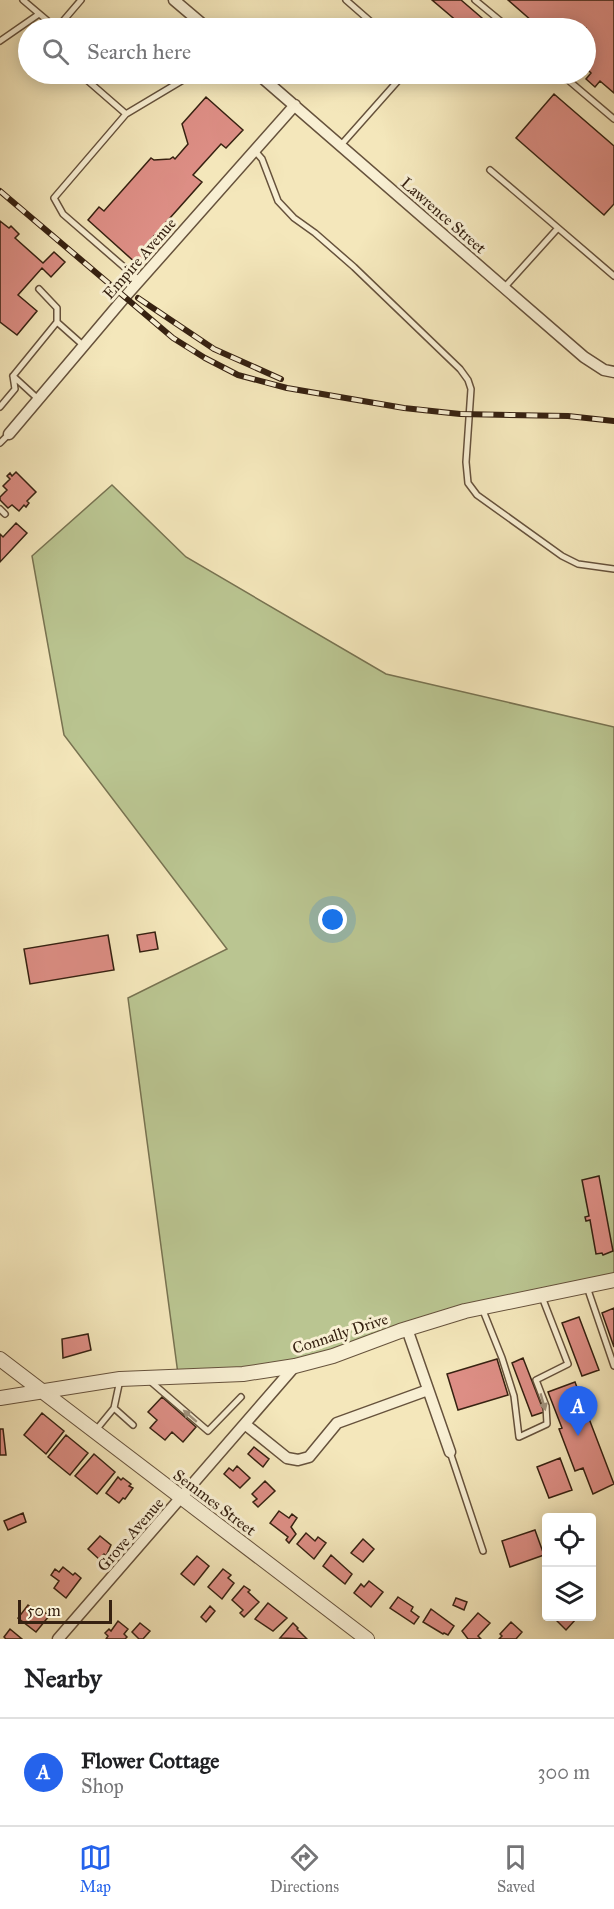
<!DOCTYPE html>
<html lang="en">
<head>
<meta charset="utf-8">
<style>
	body { margin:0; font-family:"IM FELL Great Primer",serif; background:#f6f6f6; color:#202124 }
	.controls { position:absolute; right:18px; bottom:18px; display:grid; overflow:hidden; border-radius:6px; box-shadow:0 3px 15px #0003 }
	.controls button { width:54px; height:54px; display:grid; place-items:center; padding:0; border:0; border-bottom:2px solid #e0e0e0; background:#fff; color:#202124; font:30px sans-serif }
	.scale { position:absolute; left:18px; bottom:15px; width:94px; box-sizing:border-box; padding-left:6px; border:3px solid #362111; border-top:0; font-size:16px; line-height:21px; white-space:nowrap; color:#362111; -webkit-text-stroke:4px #f8efd3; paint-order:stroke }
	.you { position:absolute; left:333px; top:920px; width:21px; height:21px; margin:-15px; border:4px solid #fff; border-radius:50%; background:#1a73e8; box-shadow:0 0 0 9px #1a73e833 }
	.badge { display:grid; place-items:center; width:39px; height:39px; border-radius:50%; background:#2563eb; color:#fff; font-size:20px; font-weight:700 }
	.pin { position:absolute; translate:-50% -50px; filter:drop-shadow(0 2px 3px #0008) }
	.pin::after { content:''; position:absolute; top:32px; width:21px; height:18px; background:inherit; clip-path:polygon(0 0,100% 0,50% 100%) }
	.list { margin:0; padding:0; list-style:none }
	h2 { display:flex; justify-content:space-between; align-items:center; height:78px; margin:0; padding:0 24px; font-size:26px }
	h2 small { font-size:20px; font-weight:400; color:#757577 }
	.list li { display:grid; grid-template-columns:39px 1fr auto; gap:18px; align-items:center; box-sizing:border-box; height:108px; padding:0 24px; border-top:2px solid #e0e0e0 }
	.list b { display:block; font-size:22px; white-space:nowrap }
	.list p { margin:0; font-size:20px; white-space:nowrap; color:#757577 }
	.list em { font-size:20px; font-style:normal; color:#757577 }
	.icon { flex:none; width:33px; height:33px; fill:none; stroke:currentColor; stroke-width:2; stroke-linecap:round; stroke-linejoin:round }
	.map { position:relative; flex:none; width:614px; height:1639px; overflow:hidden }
	.search { position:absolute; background:#fff; box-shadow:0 3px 15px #0003; left:18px; right:18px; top:18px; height:66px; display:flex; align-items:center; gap:15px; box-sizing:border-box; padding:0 21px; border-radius:33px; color:#757577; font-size:22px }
	.sheet { height:186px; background:#fff }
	nav { display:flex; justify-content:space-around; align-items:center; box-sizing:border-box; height:84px; border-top:2px solid #e0e0e0; background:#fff; font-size:16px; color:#757577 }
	nav a { display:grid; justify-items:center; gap:3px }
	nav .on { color:#2563eb }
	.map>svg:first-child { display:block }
</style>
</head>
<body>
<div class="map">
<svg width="614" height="1639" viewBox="0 0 614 1639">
	<rect width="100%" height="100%" fill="#f4e7bb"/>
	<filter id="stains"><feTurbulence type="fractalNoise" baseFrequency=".00333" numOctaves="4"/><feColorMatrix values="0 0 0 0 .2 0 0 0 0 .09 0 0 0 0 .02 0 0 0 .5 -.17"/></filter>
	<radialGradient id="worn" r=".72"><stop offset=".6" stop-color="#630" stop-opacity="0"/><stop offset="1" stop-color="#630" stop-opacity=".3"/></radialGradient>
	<path fill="#bac591" stroke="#787351" stroke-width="1.5" d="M 112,485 L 186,557 L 386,674 L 614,727 L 614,1286 L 482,1307 L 288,1374 L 178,1374 L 128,998 L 227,949 L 64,735 L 32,556 Z"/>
	<path fill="#dd8e85" stroke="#362111" stroke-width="1.5" d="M 432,0 L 461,0 L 482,18 L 472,28 L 465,28 Z
		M 508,0 L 614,0 L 614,93 L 600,81 L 595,87 L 586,79 L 591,73 L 586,68 L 586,28 L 540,28 Z
		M 554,94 L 614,146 L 614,204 L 604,215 L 516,138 Z
		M 206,97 L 243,130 L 226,148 L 221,144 L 193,175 L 202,182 L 145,246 L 151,252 L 138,265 L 88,220 L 99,207 L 104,211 L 151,158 L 154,160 L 170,159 L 173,157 L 175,159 L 188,144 L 182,124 Z
		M 0,221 L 9,228 L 11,226 L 19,234 L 15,238 L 43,263 L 54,252 L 65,262 L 51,277 L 42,268 L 18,295 L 37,311 L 17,335 L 0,322 Z
		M 16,472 L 36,492 L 27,501 L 29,503 L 26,507 L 24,505 L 19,511 L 12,505 L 8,508 L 0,500 L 0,497 L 7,490 L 3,486 L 10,479 L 7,476 L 10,473 L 12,476 Z
		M 16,523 L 27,533 L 0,562 L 0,534 L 3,537 Z
		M 155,932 L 158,949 L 140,952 L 137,935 Z
		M 108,935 L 114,970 L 30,984 L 24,949 Z
		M 599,1176 L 613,1251 L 603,1255 L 602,1253 L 596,1254 L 590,1220 L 586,1221 L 585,1217 L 589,1216 L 582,1180 Z
		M 614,1308 L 614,1347 L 602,1313 Z
		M 579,1317 L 599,1370 L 582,1376 L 562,1323 Z
		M 88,1334 L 91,1350 L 63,1358 L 62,1339 Z
		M 523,1358 L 544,1412 L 532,1416 L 512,1363 Z
		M 497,1359 L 508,1395 L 458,1410 L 447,1374 Z
		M 575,1382 L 614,1484 L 593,1494 L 583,1468 L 575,1471 L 559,1429 L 562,1428 L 548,1392 Z
		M 162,1397 L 196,1427 L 183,1442 L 172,1432 L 165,1440 L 150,1428 L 157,1420 L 148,1412 Z
		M 42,1413 L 64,1431 L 46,1454 L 24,1435 Z
		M 0,1429 L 3,1429 L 6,1455 L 0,1455 Z
		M 66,1435 L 88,1453 L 70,1475 L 48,1457 Z
		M 254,1447 L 269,1459 L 263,1467 L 248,1454 Z
		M 94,1454 L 115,1472 L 97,1494 L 75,1476 Z
		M 560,1458 L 572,1490 L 549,1498 L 537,1467 Z
		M 237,1466 L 250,1478 L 240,1488 L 224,1474 L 229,1468 L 233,1471 Z
		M 118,1477 L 121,1480 L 123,1478 L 131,1484 L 129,1486 L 133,1488 L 125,1499 L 123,1498 L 119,1503 L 106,1493 Z
		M 265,1481 L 275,1491 L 258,1507 L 253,1502 L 257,1499 L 252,1494 Z
		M 279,1511 L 289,1518 L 292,1514 L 297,1518 L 291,1527 L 296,1534 L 289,1543 L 286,1540 L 288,1537 L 270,1523 Z
		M 23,1513 L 26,1522 L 8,1530 L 4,1521 Z
		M 535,1530 L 544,1555 L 510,1567 L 502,1541 Z
		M 306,1533 L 315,1541 L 318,1537 L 326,1543 L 314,1559 L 297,1544 Z
		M 100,1536 L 111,1545 L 106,1556 L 104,1554 L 99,1559 L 88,1549 Z
		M 363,1539 L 374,1549 L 363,1562 L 351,1553 Z
		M 331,1555 L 352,1574 L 345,1584 L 323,1566 Z
		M 197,1556 L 209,1566 L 194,1585 L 181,1574 Z
		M 63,1567 L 73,1575 L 75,1573 L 81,1578 L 66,1598 L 54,1588 L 59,1581 L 51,1575 L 55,1569 L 59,1572 Z
		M 223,1569 L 231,1575 L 228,1578 L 234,1583 L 222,1599 L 208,1587 Z
		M 369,1581 L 383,1592 L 371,1607 L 354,1593 L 361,1584 L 364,1587 Z
		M 244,1586 L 250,1590 L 248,1592 L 259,1602 L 244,1617 L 240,1613 L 243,1610 L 232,1600 Z
		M 398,1597 L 413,1607 L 411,1611 L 419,1617 L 414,1624 L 390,1608 Z
		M 456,1598 L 467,1602 L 464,1610 L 453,1605 Z
		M 268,1603 L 287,1618 L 273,1631 L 255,1619 Z
		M 28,1605 L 40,1615 L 43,1611 L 49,1616 L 36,1632 L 18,1618 Z
		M 210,1606 L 215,1611 L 206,1622 L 201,1617 Z
		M 431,1609 L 454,1626 L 448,1635 L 444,1633 L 443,1634 L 423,1622 Z
		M 478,1613 L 490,1623 L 478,1636 L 481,1639 L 468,1639 L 462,1631 Z
		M 559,1616 L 573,1616 L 576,1619 L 566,1630 L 556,1620 Z
		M 118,1621 L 128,1629 L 124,1634 L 127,1637 L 125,1639 L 106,1639 L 108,1636 L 105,1633 L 109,1629 L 111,1631 Z
		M 511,1622 L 522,1632 L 516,1639 L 499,1639 L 502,1636 L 500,1634 Z
		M 140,1623 L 150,1631 L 143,1639 L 139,1639 L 132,1632 Z
		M 293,1623 L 298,1628 L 297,1629 L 307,1639 L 280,1638 Z
		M 10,1629 L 22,1639 L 6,1639 L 4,1637 Z"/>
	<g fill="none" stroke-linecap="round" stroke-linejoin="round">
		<g stroke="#66523c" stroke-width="8">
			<path id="service" d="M 23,0 L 56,28
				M 346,0 L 378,28
				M 475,0 L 509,28
				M 57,28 L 81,0
				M 0,41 L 39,14
				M 80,74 L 126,114 L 193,74
				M 561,74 L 614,119
				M 126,114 L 54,198 L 63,214 L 139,280
				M 341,145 L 404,74
				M 255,151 L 262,159 L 278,201 L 294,218 L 315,233 L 354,267 L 460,369 L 468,380 L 471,389 L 466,462 L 468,483 L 477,495 L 562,556 L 578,564 L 614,569
				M 490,170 L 558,228 L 504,288
				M 558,228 L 614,276
				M 39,289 L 57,308 L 57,322
				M 38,399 L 13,376 L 57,322 L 84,346
				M 0,407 L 15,389 L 13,376
				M 0,443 L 9,434
				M 0,509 L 5,514
				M 587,1287 L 614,1366
				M 482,1308 L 502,1358 L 514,1396 L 519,1437 L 547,1424 L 546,1406 L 536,1380 L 568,1364 L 542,1297
				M 150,1381 L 208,1431 L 241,1397
				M 114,1408 L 133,1425
				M 96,1430 L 114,1408 L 120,1380
				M 450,1452 L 483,1551"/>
		</g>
		<g stroke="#66523c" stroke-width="13">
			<path id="minor" d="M 174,0 L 207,28
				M 258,74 L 584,357 L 604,370 L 614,372
				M 9,434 L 124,298 L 295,105
				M 407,1329 L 450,1452
				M 246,1425 L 287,1458 L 298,1460 L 309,1457 L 337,1423 L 428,1390
				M 58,1639 L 295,1366"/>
		</g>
		<g stroke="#66523c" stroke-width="16">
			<path id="tertiary" d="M 0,1359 L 367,1639
				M 0,1398 L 120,1379 L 243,1374 L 295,1366 L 333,1356 L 400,1331 L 465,1311 L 614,1280"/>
		</g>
		<use href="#service" stroke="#f8efd3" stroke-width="5"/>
		<use href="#minor" stroke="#f8efd3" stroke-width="10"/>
		<use href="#tertiary" stroke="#f8efd3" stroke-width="14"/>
		<g stroke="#362111" stroke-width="6">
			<path id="rail" d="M 0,191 L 173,338 L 205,358 L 238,375 L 287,388 L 404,408 L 460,414 L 568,416 L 614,421
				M 138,298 L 214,349 L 281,379"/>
		</g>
		<use href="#rail" stroke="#f8efd3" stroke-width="4" stroke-dasharray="11" stroke-linecap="butt"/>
	</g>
	<defs><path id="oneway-solid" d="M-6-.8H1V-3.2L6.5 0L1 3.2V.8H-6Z" transform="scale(1.5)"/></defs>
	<g fill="#a1927c">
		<use href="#oneway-solid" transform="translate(543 1402) rotate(74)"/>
		<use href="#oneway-solid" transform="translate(190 1416) rotate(-139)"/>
	</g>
	<g text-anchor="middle" stroke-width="6" stroke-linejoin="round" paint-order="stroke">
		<g font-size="16" fill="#362111" stroke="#f8efd3">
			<text transform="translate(444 215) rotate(41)" y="6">Lawrence Street</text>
			<text transform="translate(139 258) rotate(-49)" y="6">Empire Avenue</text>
			<text transform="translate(340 1333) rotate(-18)" y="6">Connally Drive</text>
			<text transform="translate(215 1502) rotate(37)" y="6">Semmes Street</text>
			<text transform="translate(130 1534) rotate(-49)" y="6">Grove Avenue</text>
		</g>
	</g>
	<rect width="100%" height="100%" filter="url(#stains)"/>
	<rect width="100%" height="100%" fill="url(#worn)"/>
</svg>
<div class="controls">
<button><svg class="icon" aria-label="locate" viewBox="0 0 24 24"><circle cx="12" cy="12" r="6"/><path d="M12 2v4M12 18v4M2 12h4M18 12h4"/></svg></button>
<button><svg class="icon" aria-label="layers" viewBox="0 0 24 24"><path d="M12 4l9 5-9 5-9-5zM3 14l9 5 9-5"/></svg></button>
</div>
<div class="scale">50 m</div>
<div class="you"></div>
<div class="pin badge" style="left:578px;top:1436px">A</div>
<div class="search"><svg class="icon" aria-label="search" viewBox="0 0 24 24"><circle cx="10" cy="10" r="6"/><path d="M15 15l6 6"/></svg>Search here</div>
</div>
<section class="sheet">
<h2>Nearby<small></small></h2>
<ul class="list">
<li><span class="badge">A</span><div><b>Flower Cottage</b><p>Shop</p></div><em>300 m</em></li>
</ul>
</section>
<nav>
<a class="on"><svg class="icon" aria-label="map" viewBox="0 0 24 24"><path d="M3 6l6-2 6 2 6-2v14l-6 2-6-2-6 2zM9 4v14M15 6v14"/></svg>Map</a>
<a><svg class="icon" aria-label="directions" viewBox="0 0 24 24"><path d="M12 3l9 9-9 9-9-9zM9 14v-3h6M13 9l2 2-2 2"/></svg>Directions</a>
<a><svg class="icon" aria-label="saved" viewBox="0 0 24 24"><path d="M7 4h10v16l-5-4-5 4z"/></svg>Saved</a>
</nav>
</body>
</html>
